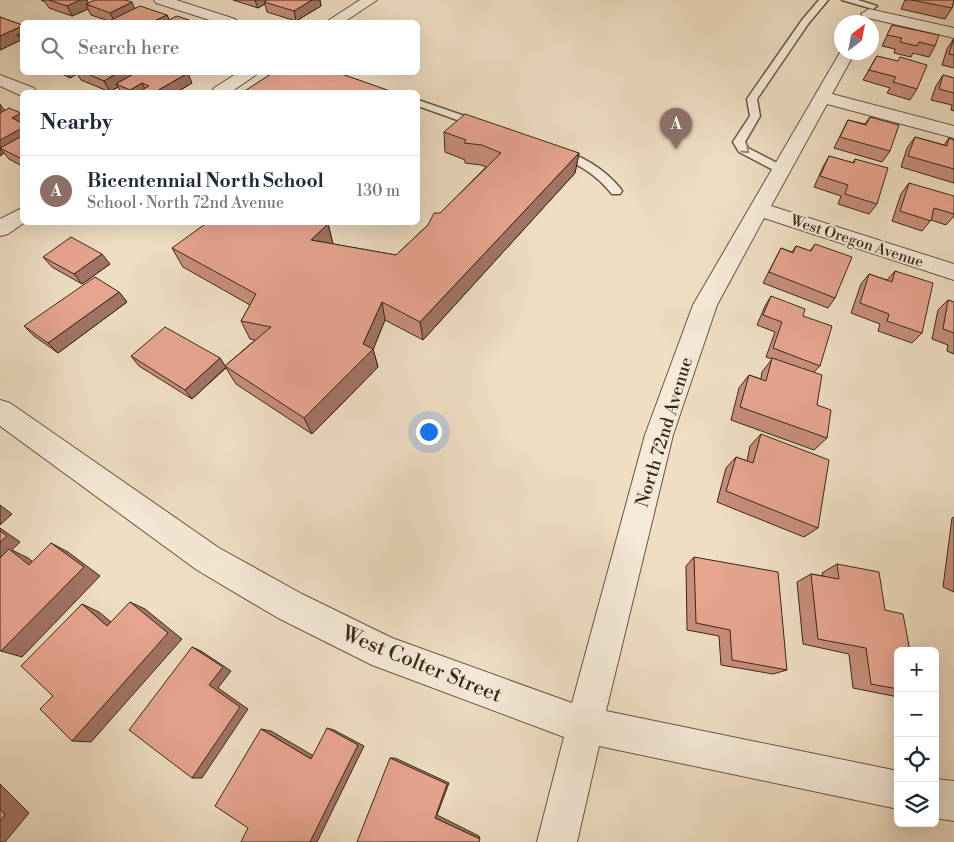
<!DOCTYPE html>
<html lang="en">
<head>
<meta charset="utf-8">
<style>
	body { margin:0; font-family:"Libre Bodoni",serif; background:#f2f2f3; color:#1f2937 }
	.controls { position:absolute; right:15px; bottom:15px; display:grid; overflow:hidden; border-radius:8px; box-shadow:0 5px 20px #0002 }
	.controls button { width:45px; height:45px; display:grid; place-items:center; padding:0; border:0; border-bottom:1px solid #e0e1e3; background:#fff; color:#1f2937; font:25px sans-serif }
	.compass { position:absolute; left:834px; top:15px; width:45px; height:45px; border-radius:50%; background:#fff; box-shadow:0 5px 20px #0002; rotate:32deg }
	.you { position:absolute; left:428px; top:431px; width:18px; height:18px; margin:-12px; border:4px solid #fff; border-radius:50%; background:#1a73e8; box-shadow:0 0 0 8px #1a73e833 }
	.badge { display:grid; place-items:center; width:32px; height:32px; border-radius:50%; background:#8f2418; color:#fff; font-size:16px; font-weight:700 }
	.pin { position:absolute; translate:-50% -41px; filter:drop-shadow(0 1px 2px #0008) }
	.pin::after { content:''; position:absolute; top:26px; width:18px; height:15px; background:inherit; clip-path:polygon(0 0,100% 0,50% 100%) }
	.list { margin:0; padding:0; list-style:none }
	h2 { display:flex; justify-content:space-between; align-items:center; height:65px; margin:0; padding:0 20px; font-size:21px }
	h2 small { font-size:16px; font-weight:400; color:#747a83 }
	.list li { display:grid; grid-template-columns:32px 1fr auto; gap:15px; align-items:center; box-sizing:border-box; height:70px; padding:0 20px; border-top:1px solid #e0e1e3 }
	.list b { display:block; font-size:19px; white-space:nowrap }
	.list p { margin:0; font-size:16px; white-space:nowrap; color:#747a83 }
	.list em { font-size:16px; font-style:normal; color:#747a83 }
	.icon { flex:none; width:28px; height:28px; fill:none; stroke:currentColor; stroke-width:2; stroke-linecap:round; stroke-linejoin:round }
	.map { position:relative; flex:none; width:954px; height:842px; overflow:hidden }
	.search { position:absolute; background:#fff; box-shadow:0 5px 20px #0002; left:20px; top:20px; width:400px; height:55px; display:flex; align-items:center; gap:12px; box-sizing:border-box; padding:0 18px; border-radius:8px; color:#747a83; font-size:19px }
	.panel { position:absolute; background:#fff; box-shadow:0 5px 20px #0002; left:20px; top:90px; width:400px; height:135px; border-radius:8px }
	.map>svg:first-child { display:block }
</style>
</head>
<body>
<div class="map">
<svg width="954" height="842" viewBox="0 0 954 842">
	<rect width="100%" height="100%" fill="#efdec3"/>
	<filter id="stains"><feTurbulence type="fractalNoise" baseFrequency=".004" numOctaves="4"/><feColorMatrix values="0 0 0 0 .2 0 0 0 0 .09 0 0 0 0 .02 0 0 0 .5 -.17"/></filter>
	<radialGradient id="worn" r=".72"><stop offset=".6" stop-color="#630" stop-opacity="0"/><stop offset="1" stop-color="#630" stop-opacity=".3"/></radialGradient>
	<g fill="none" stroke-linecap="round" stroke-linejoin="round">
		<g stroke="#665643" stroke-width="3">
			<path id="service" d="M 819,0 L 828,0 L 808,24 L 757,99 L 760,116 L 745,142 L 748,148 L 785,167 L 785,173 L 781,174 L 739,152 L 733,142 L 750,116 L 747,99 L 802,20 Z
				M 842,0 L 858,0 L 877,6 L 873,9 Z
				M 418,100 L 485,123 L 486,125 L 481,128 L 477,127 L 418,106 Z
				M 556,149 C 582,155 603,168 620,188 L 622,191 L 620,194 L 612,194 C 595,173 577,163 552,154 L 550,152 Z"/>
		</g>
		<g stroke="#665643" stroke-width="2">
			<path id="minor" d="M 154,0 L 176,0 L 235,19 L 238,22 L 216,22 L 156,3 Z
				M 360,0 L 377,0 L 344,22 L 326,22 Z
				M 869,9 L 954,28 L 954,38 L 864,17 L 861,14 Z
				M 842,49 L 842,52 L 855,52 L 832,94 L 954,126 L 954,138 L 827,104 L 771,206 L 954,264 L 954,280 L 764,218 L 717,305 L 673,435 L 606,711 L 898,771 L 898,809 L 599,746 L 577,842 L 537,842 L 564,737 L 372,665 L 278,618 L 197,570 L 0,426 L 0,400 L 10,403 L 219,548 L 302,594 L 392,638 L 572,703 L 645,435 L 693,305 Z
				M 239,72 L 260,72 L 231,92 L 212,92 L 214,88 Z
				M 0,75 L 34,88 L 37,92 L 22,92 L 22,96 L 0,86 Z
				M 22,208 L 22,222 L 25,222 L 8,234 L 0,236 L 0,219 Z
				M 935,779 L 954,781 L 954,821 L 935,818 Z"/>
		</g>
		<use href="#service" fill="#f5ead8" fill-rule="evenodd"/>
		<use href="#minor" fill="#f5ead8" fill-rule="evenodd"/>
	</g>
	<path fill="#c78e7c" stroke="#392818" d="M 41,0 L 87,0 L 88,3 L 134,8 L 167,15 L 169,20 L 189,20 L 190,22 L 110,22 L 109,21 L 91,15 L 88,9 L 72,16 L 49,8 L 45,2 Z
		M 233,0 L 320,0 L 321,6 L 296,21 L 267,12 L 265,4 L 258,8 Z
		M 905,0 L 954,0 L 952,8 L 945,19 L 901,9 Z
		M 0,17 L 22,25 L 22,43 L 21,40 L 0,50 Z
		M 892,25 L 935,46 L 929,57 L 913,53 L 911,57 L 894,53 L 895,49 L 882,46 Z
		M 954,38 L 954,68 L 942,65 L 947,49 Z
		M 877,56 L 917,89 L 910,100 L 887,93 L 890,88 L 863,80 Z
		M 58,72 L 137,72 L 192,83 L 177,92 L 121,92 L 118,87 L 110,92 L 81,80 L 77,74 L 70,78 Z
		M 943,75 L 954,78 L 954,111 L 951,110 L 952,105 L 931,100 L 936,86 Z
		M 4,110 L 21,113 L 22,115 L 22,166 L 9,159 L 4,153 L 0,156 Z
		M 870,117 L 890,151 L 882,162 L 834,148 L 848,120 L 865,124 Z
		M 444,132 L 579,153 L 575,173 L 423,340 L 385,320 L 373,349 L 378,367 L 312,434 L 236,384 L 226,368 L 192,399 L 139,366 L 131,356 L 220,358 L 225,366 L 255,340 L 250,339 L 241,321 L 250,305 L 183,267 L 172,248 L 328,224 L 333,244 L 396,255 L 428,225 L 486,167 L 481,165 L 465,163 L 465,160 L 445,152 Z
		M 915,137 L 944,145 L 949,138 L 954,140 L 954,183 L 901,167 L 907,148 Z
		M 829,156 L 853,163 L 855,159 L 877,204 L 869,214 L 838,204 L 841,196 L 814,187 L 823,167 Z
		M 909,183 L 954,214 L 954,216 L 946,225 L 931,220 L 922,231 L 892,221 L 901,194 Z
		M 815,244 L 835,298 L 828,308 L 763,283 L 781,248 L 792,252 L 796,246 L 810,251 Z
		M 43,257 L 110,264 L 82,284 L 52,267 Z
		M 895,271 L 922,333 L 912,343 L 878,331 L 880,324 L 851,313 L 861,284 L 869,274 L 887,280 Z
		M 119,292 L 127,302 L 58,353 L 34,336 L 24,326 Z
		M 771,296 L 803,316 L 820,366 L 814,372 L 817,405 L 827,438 L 814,450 L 731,420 L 739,388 L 749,375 L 761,379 L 762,372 L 772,359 L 766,357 L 775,332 L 757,325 L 765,306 Z
		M 948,300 L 954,302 L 954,354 L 947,351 L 948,345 L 932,339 L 938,310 Z
		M 761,434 L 818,528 L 804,537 L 717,502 L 726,468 L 736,457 L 747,461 L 750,446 Z
		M 954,517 L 954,592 L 943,587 L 952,518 Z
		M 694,557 L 787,670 L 773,674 L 721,665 L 719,636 L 687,630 L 686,566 Z
		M 837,564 L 885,610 L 898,651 L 898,697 L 853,688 L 849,654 L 803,644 L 797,582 L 811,574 L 823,576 L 822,573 Z"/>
	<path fill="#a27465" stroke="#392818" d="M 76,0 L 87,0 L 90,6 L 86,4 L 88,9 L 72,16 L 67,6 Z
		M 255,0 L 272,0 L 264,2 L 265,4 L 258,8 Z
		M 312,0 L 320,0 L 321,6 L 296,21 L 294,11 Z
		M 132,2 L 136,12 L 115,22 L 110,13 Z
		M 167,15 L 170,22 L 152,22 Z
		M 22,26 L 22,37 L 17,35 L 21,40 L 0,50 L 0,36 Z
		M 67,72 L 76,72 L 77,74 L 70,78 Z
		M 119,72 L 137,72 L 116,84 L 118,87 L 110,92 L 104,81 Z
		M 188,73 L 192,83 L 177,92 L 155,92 Z
		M 142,83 L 146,91 L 142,90 L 143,92 L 131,92 L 130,90 Z
		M 0,104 L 7,114 L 0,117 Z
		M 21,113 L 22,115 L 22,143 L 0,148 L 4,153 L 0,156 L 0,140 L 12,118 Z
		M 579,153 L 575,173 L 423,340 L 420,322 Z
		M 328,224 L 333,244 L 311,240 Z
		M 102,254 L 110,264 L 82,284 L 74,274 Z
		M 119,292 L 127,302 L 58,353 L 48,343 Z
		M 382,302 L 385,320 L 373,350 L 373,349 L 378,367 L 312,434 L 304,418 L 363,344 Z
		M 220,358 L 226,367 L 192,399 L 185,390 Z
		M 0,505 L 12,514 L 0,525 Z
		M 0,528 L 20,542 L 12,550 L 28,558 L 47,573 L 0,561 Z
		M 51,543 L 68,552 L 100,576 L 22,657 L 1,651 Z
		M 130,602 L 145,609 L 182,639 L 91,742 L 72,741 Z
		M 82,604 L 99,612 L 123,632 L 107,626 Z
		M 192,647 L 201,651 L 231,671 L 218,688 L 248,709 L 202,778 L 192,778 L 209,685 Z
		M 327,728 L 334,730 L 364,746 L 317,842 L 310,842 Z
		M 261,729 L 271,731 L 319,759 L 311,759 Z
		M 390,758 L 395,758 L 449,783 L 437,815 L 479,836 L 480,839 L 435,818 Z
		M 0,784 L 29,813 L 5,842 L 0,842 Z"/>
	<path fill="#e7a590" stroke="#392818" d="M 49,0 L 80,0 L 67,6 Z
		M 95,0 L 125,0 L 132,2 L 110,13 L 86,4 Z
		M 267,0 L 312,0 L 294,11 L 264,2 Z
		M 912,0 L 954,0 L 952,8 Z
		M 140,6 L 167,15 L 152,22 L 113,22 L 109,21 Z
		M 177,16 L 189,20 L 184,22 L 164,22 Z
		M 0,17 L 22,25 L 22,26 L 0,36 Z
		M 892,25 L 939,35 L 935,46 L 919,42 L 917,46 L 900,42 L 902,38 L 887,35 Z
		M 22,33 L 22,37 L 17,35 Z
		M 954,38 L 954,55 L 949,54 Z
		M 877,56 L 898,61 L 900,57 L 927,65 L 917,89 L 893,82 L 896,77 L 869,70 Z
		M 83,72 L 119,72 L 104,81 Z
		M 137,72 L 187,72 L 188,73 L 155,92 L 148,92 L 142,90 L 149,86 L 142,83 L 130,90 L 116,84 Z
		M 274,72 L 336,72 L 393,92 L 243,92 Z
		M 943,75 L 954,78 L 954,93 L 939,89 Z
		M 9,108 L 21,113 L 12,118 L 22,123 L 22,128 L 0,140 L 0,113 Z
		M 465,114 L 579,153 L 420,322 L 382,302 L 363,344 L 373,349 L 304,418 L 225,366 L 271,327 L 241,321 L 256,294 L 172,248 L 208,222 L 324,222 L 328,224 L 311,240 L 396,255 L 428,225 L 434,213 L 440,213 L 501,153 L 482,145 L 464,143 L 466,140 L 444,132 Z
		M 870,117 L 899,125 L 890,151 L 840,137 L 848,120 L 866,125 Z
		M 22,136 L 22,159 L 0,148 Z
		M 915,137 L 947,146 L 949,138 L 954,140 L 954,169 L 908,156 Z
		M 829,156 L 854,163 L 855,159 L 888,168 L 877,204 L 845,194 L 848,185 L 820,176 Z
		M 909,183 L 954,196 L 954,214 L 934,208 L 931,221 L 900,211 Z
		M 71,237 L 102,254 L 74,274 L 43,257 Z
		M 815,244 L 852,257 L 835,298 L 769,272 L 781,248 L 793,253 L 796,246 L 811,251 Z
		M 895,271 L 933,283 L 922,333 L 887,321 L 889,314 L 860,303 L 869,274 L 892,282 Z
		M 95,277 L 119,292 L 48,343 L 24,326 Z
		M 771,296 L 805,309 L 803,316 L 832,326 L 820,366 L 773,348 L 782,322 L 763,315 Z
		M 948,300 L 954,302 L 954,333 L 943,329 Z
		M 165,327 L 220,358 L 185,390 L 131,356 Z
		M 772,358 L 822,375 L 817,405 L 831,410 L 827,438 L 740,407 L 749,375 L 766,381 Z
		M 761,434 L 829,460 L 818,528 L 726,491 L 736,457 L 753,463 Z
		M 0,531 L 7,536 L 0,542 Z
		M 51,543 L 84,567 L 1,651 L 0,651 L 0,558 L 9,549 L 29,565 Z
		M 694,557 L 778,572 L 787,670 L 732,660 L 730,630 L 696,623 Z
		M 837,564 L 879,572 L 885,610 L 903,614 L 910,651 L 898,651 L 898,689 L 871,684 L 866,648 L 818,639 L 811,574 L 839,579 Z
		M 130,602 L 168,633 L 72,741 L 40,709 L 53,696 L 21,666 L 82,604 L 107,626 Z
		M 192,647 L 223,667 L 209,685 L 240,707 L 192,778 L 129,730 Z
		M 327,728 L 358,745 L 310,842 L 241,842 L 248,828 L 215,806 L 261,729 L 311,759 Z
		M 390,758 L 447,784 L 435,818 L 480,839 L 479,842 L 357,842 Z
		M 0,809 L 5,815 L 0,821 Z"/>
	<defs><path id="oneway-chevron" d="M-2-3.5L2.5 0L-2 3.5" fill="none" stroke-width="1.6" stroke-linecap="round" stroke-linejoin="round" transform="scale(1.25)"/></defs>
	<use stroke="#978978" href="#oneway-chevron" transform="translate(746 150) rotate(44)"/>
	<g text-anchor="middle" stroke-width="4" stroke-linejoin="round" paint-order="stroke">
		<g font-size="15" fill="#392818" stroke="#f5ead8">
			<text transform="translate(857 241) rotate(18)" y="5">West Oregon Avenue</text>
		</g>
		<g font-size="18" fill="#392818" stroke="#f5ead8">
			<text transform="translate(664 432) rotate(-73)" y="6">North 72nd Avenue</text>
		</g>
		<g font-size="21" fill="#392818" stroke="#f5ead8">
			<text transform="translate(422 664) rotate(22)" y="7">West Colter Street</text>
		</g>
	</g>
	<rect width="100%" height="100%" filter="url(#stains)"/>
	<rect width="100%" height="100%" fill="url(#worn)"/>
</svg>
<div class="controls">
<button>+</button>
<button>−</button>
<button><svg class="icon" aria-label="locate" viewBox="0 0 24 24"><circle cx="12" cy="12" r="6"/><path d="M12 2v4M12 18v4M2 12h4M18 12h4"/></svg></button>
<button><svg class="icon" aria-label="layers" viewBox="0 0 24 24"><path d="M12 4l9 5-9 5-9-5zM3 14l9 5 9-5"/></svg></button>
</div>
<svg class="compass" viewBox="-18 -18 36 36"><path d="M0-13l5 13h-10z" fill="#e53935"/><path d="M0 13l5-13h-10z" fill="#747a83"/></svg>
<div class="you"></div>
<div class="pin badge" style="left:676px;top:149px;background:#8d6e63">A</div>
<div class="search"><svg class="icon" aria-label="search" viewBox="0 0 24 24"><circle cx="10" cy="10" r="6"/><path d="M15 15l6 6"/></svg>Search here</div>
<section class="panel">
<h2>Nearby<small></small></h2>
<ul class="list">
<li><span class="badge" style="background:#8d6e63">A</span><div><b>Bicentennial North School</b><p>School · North 72nd Avenue</p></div><em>130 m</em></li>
</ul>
</section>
</div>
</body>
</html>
